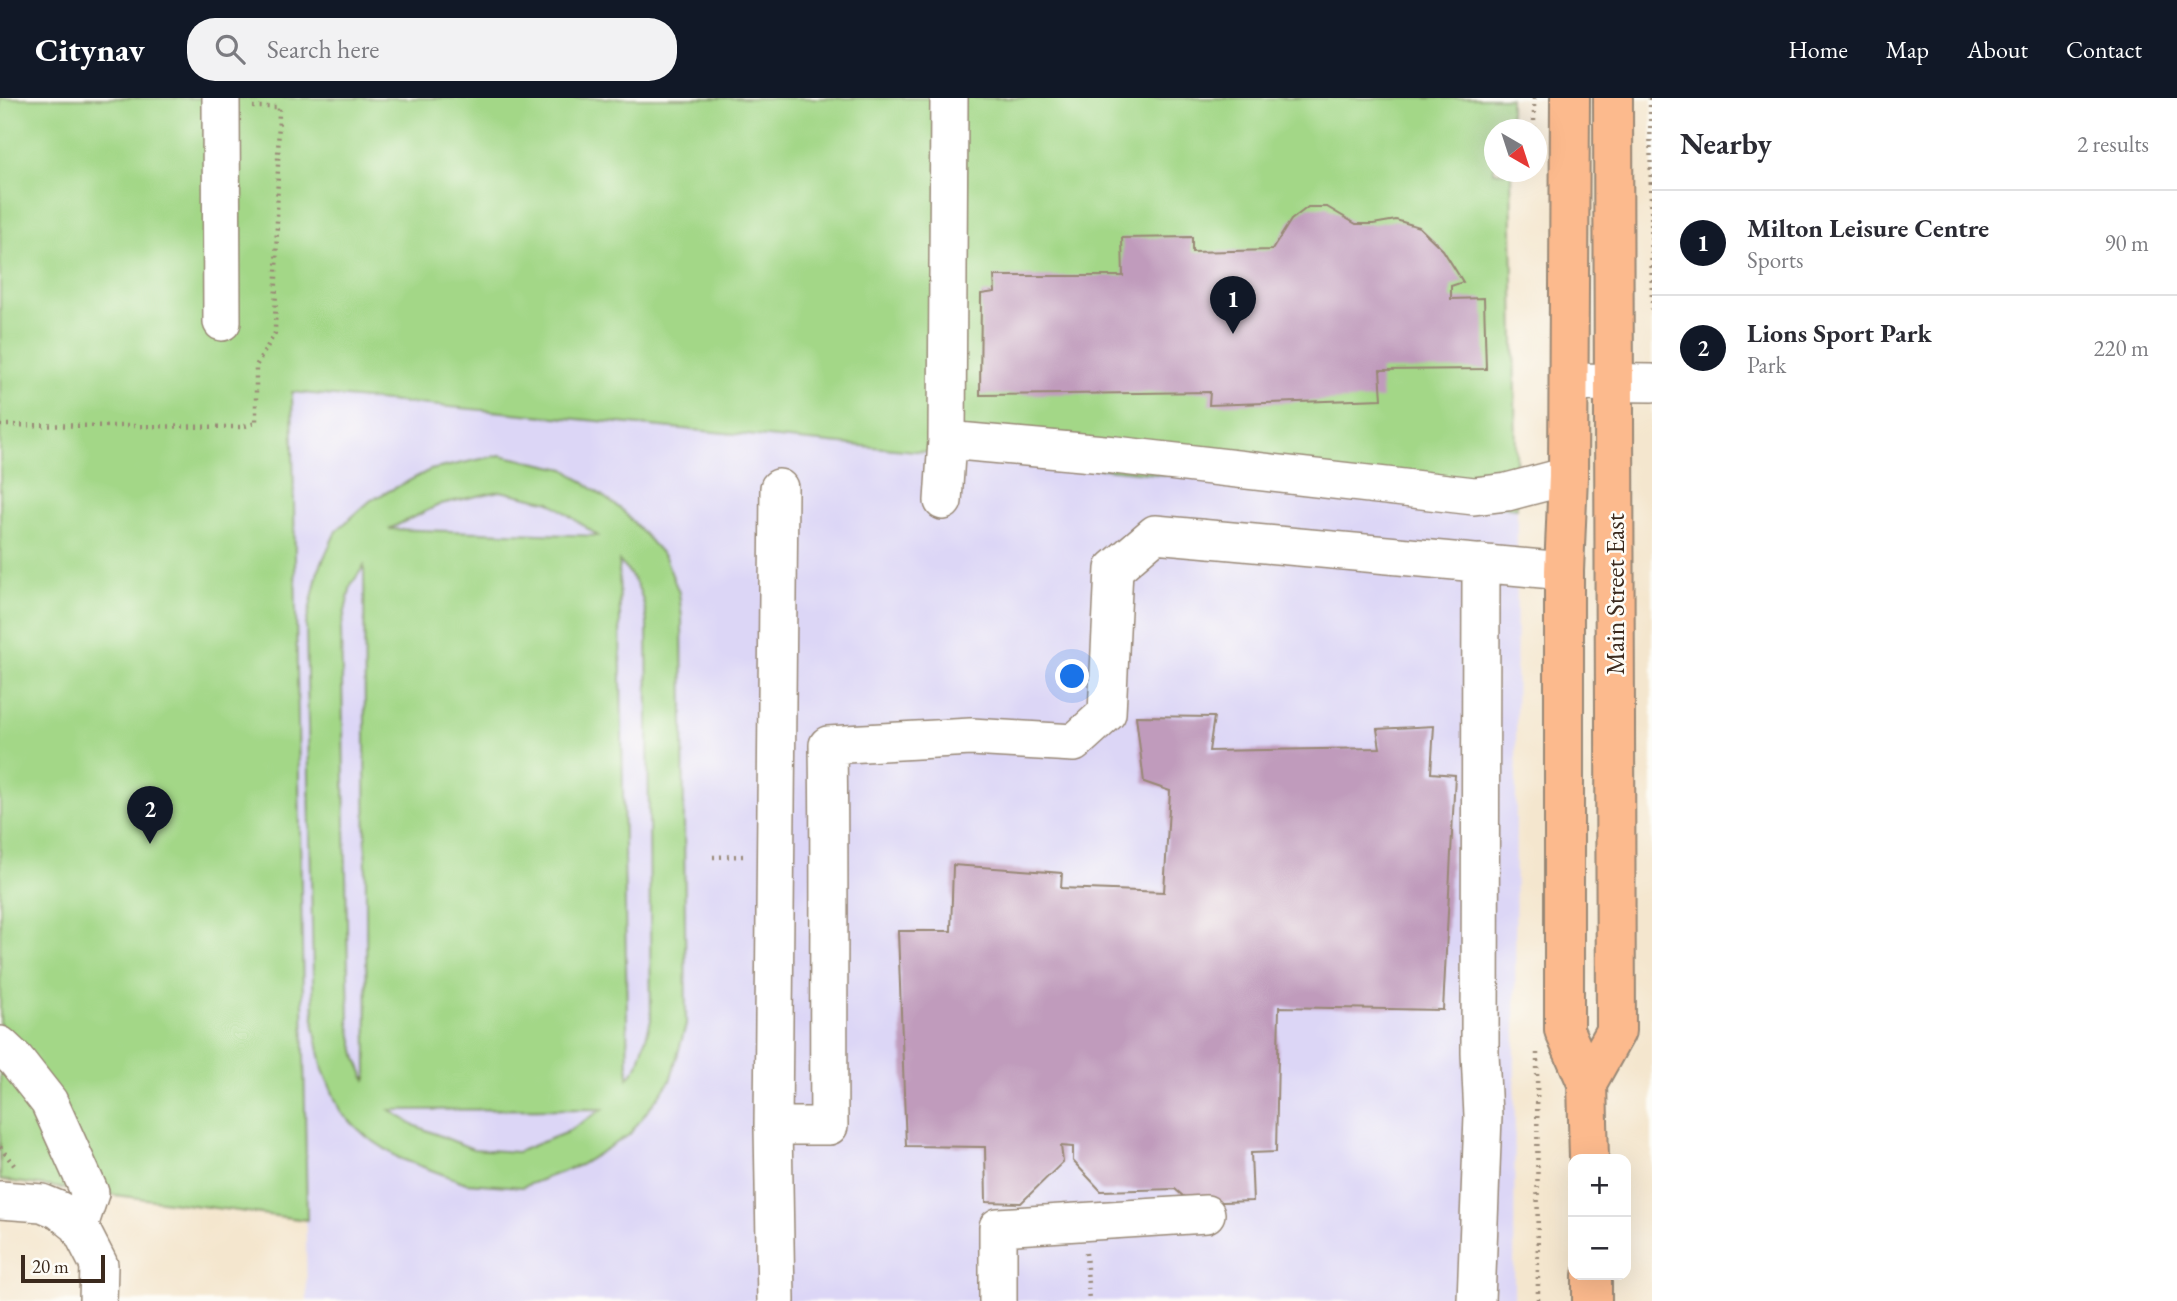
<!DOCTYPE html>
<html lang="en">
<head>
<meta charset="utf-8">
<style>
	body { margin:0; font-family:"EB Garamond",serif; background:#f2f2f3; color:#2b2b33 }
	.controls { position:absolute; right:21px; bottom:21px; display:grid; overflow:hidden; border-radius:14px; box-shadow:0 7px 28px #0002 }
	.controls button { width:63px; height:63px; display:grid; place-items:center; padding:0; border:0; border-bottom:2px solid #e1e1e2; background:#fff; color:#2b2b33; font:35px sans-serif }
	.compass { position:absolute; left:1484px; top:21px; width:63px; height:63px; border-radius:50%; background:#fff; box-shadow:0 7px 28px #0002; rotate:141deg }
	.scale { position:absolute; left:21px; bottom:18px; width:84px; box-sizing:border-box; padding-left:7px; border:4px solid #3b2a1e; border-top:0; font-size:19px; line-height:24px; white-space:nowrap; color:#3b2a1e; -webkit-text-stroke:5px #fdfcf7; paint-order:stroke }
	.you { position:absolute; left:1073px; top:579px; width:24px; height:24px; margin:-18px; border:5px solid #fff; border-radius:50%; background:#1a73e8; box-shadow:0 0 0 10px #1a73e833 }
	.badge { display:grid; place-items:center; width:46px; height:46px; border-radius:50%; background:#111827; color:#fff; font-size:23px; font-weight:700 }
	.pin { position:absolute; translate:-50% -58px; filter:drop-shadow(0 2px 4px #0008) }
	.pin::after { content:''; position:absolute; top:37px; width:24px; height:21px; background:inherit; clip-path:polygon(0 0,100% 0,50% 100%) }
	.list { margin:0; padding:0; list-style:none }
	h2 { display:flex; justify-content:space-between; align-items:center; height:91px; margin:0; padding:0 28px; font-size:30px }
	h2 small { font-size:23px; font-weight:400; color:#7c7c81 }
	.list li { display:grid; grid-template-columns:46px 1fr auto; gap:21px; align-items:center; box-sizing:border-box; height:105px; padding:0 28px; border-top:2px solid #e1e1e2 }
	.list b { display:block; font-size:26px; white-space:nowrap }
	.list p { margin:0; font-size:23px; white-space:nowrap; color:#7c7c81 }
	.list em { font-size:23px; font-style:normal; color:#7c7c81 }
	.icon { flex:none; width:38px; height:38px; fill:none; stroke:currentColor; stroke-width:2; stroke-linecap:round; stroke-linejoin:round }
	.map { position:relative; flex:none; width:1652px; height:1203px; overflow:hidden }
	header { display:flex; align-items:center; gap:42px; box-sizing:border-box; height:98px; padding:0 35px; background:#111827; color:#fff }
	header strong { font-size:33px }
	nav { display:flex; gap:38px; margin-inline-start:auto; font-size:24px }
	.search { width:490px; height:63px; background:#f2f2f3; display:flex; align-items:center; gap:18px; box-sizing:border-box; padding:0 24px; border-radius:28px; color:#7c7c81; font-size:26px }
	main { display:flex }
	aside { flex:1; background:#fff }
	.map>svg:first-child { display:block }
</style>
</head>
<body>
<header>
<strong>Citynav</strong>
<div class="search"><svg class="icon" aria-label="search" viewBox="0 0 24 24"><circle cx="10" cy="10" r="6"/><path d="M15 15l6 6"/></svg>Search here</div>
<nav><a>Home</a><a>Map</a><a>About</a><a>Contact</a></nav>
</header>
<main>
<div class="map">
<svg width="1652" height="1203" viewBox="0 0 1652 1203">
	<rect width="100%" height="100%" fill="#fdfcf7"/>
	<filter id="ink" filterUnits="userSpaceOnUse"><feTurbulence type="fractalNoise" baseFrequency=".0143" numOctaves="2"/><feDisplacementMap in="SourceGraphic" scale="14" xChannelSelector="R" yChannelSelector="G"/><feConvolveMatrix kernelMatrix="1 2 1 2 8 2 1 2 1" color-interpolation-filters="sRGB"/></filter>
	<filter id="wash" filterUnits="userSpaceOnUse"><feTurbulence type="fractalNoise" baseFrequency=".00686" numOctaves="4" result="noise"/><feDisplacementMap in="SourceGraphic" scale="28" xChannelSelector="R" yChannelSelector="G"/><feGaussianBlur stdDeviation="1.57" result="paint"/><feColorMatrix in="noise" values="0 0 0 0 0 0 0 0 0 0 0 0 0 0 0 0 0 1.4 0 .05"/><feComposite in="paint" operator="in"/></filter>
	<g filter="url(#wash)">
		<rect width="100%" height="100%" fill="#f4e6ce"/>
		<path fill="#dcd6f6" d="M 292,294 L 1517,410 L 1514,1203 L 307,1203 Z"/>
		<path fill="#a3d787" stroke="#6f8052" stroke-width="2" fill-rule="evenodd" d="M 0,0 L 1510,0 L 1510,31 L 1494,32 L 1494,74 L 1511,74 L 1517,410 L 292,294 L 307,1122 L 0,1082 Z
			M 500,357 L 565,371 L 622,412 L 665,459 L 679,495 L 682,520 L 686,927 L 670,983 L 629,1037 L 580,1067 L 522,1089 L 466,1085 L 399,1060 L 367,1039 L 341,1015 L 323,972 L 314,929 L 306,527 L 318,473 L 336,433 L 371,402 L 430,372 ZM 500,393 L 550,404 L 598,438 L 389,431 L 441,406 ZM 619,463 C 638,483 644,498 647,525 L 651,922 L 638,967 L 628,980 ZM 364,468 L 367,981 L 366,982 L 357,961 L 349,924 L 341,531 L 351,487 ZM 603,1011 L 565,1035 L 517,1054 L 473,1051 L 416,1028 L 390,1012 Z"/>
		<g id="blocks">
			<path fill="#c09bbc" d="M 1308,109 L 1327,109 L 1356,126 L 1373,126 L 1396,122 L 1419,129 L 1443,152 L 1463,184 L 1451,188 L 1451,201 L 1484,200 L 1486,271 L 1380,272 L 1382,301 L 1209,307 L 1210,294 L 980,297 L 981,196 L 995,194 L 994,178 L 1123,178 L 1122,140 L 1192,139 L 1192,154 L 1272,152 L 1291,122 Z
				M 1136,618 L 1214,619 L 1209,653 L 1380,650 L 1377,631 L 1434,628 L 1431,675 L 1455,677 L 1443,912 L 1279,909 L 1276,1054 L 1251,1055 L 1253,1103 L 1191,1105 L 1175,1091 L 1101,1093 L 1073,1063 L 1073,1049 L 1061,1048 L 1063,1064 L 1021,1105 L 986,1104 L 985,1049 L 906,1048 L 898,833 L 951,833 L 953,767 L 1062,775 L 1061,790 L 1164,794 L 1170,693 L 1144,684 Z"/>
		</g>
	</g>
	<g filter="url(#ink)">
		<use href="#blocks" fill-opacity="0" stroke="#988876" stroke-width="2"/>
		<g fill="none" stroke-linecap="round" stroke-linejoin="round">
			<g stroke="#988876" stroke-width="40">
				<path id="minor" d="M 221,0 L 222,224
					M 1569,284 L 1652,285
					M 947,342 L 1115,357 L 1474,398 L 1507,394 L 1568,378
					M 943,403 L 947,342 L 949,0
					M 0,947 L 16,962 L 49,1004 L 90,1095 L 79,1128
					M 773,1028 L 829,1028 C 828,901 830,774 828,647 L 971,639 L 1074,645 L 1107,615 L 1114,471 L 1155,436 L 1564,473
					M 0,1102 L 42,1105 L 59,1112 L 79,1128 L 99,1167 L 98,1203
					M 776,1203 L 773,1028 L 779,390
					M 998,1203 L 998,1129 L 1206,1116
					M 1476,1203 L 1483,1018 L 1480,955 L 1481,465"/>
			</g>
			<g stroke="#988876" stroke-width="42">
				<path id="major" d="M 1570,0 L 1568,378 L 1564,473 L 1564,932 L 1587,985 L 1589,1061
					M 1587,985 L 1616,933 L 1613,0
					M 1592,1177 L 1592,1203"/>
			</g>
			<path stroke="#988876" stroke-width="4.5" stroke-dasharray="2 5" stroke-linecap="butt" d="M 1534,0 L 1534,32
				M 1650,0 L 1652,212
				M 0,327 L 241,329 L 256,325 L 256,268 L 275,235 L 279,9 L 253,9
				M 713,759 L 745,758
				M 1537,955 L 1538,1203
				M 0,1049 L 17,1071
				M 1086,1155 L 1089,1203"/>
			<use href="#minor" stroke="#fff" stroke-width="37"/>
			<use href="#major" stroke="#fcba8d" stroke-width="38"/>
		</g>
	</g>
	<g text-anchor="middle" stroke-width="5" stroke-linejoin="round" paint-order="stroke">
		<g font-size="26" fill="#3b2a1e" stroke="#fdfcf7">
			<text transform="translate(1615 496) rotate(-90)" y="9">Main Street East</text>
		</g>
	</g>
</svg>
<div class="controls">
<button>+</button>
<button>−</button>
</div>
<svg class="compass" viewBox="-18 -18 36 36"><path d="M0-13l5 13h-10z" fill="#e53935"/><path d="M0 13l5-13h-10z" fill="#7c7c81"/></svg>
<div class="scale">20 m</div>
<div class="you"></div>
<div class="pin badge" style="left:1233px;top:236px">1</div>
<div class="pin badge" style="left:150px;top:746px">2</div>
</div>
<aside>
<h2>Nearby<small>2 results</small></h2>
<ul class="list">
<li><span class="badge">1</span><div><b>Milton Leisure Centre</b><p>Sports</p></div><em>90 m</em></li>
<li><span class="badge">2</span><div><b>Lions Sport Park</b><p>Park</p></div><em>220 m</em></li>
</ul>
</aside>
</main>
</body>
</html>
